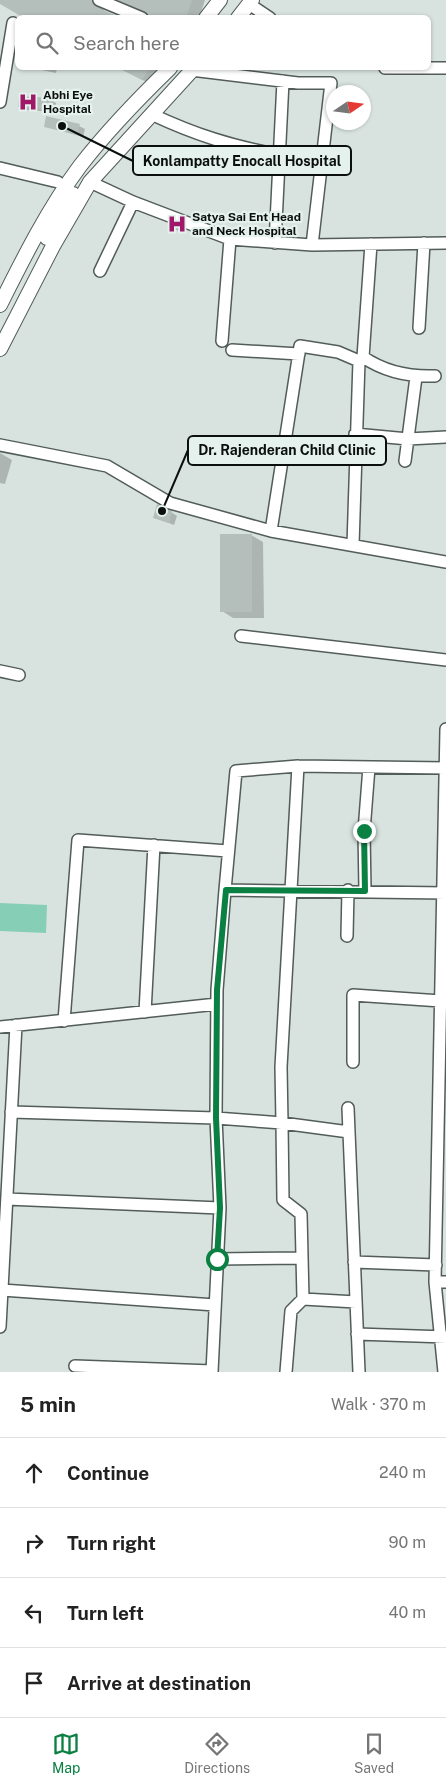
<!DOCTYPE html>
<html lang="en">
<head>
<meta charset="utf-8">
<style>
	body { margin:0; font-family:"Public Sans",sans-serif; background:#f2f2f2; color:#222 }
	.compass { position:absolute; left:326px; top:85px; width:45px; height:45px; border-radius:50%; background:#fff; box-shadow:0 1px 4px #0004; rotate:77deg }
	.stop { position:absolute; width:15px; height:15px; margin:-11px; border:4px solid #0b8043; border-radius:50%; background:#fff }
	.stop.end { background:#0b8043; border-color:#fff; box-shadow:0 1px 5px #0008 }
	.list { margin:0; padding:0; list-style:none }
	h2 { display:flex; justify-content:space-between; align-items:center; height:65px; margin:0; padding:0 20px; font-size:21px }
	h2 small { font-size:16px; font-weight:400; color:#767676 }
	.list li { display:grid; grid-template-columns:32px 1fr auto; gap:15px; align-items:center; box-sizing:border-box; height:70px; padding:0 20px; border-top:1px solid #e0e0e0 }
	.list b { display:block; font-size:19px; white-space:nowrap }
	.list em { font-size:16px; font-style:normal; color:#767676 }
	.icon { flex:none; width:28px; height:28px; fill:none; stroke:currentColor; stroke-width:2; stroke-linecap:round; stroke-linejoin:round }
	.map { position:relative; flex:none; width:446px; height:1372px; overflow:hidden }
	.search { position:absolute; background:#fff; box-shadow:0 1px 4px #0004; left:15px; right:15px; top:15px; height:55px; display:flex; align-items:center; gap:12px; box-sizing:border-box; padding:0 18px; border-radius:8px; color:#767676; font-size:19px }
	.sheet { height:345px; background:#fff }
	nav { display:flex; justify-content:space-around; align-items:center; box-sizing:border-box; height:70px; border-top:1px solid #e0e0e0; background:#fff; font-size:14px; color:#767676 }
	nav a { display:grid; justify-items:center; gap:2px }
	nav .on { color:#0b8043 }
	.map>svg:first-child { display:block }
</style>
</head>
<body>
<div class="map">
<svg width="446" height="1372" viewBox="0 0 446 1372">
	<rect width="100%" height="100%" fill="#d8e3df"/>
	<path fill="#87ceb6" d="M 0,903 L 47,905 L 46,933 L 0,931 Z"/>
	<path fill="#0003" d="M 0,0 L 108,0 L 104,3 L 103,9 L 105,12 L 0,3 Z
		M 114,0 L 205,0 L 199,18 L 150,18 L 149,14 Z
		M 32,68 L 57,68 L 56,73 Z
		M 120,68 L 165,68 L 154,86 Z
		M 51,100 L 56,103 L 56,112 L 25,110 L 20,106 Z
		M 45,126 L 79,126 L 85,129 L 83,137 Z
		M 172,226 L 180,229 L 185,233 L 178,231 Z
		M 0,453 L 12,460 L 5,484 L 0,483 Z
		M 171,512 L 177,516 L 174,525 L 155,518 Z
		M 251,535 L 263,542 L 264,618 L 233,618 L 222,611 Z"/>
	<path fill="#b4bfbb" d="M 0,0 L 92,0 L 96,7 L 121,18 L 24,18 L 0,4 Z
		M 118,0 L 192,0 L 186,18 L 149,18 L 145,11 Z
		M 118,68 L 150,68 L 142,80 Z
		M 19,96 L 51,98 L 50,110 L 18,107 Z
		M 46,116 L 80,124 L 77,135 L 44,127 Z
		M 157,504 L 172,511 L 169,523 L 153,518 Z
		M 220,534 L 252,534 L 252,612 L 220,612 Z"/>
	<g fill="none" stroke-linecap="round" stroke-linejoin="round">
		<g stroke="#525c58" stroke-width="14">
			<path id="minor" d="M 99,0 L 142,18
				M 249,4 L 270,18
				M 385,68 L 446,68
				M 191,70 L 298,83 L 331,83 L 312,245
				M 0,102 L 13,23
				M 151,114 C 196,135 231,146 280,155
				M 0,168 L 58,182
				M 90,182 L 133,202 L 230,239 L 312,245 L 446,243
				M 275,243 L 283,81
				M 100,271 L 133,202
				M 419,328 L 424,243
				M 222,341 L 230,239
				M 232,350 L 299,354
				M 363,357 C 385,372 408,377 435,376
				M 355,434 L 408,439 L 446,437
				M 0,445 L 107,466 L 170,503 L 271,531 L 446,562
				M 405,461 L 416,377
				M 271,531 L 300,346 L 338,352 L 359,361
				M 353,545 L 359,361 L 363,357 L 371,244
				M 241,636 L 446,660
				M 0,671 L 19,675
				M 446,729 L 435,1282 L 446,1282
				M 298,766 L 281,1067 L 282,1123 L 349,1132
				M 225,890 L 236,771 L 298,766 L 446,768
				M 365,891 L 364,831 L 369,767
				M 347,936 L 348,890
				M 145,1012 L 154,845
				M 64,1021 L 78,840 L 228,851
				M 0,1027 L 217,1004
				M 353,1062 L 353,995 L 441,1001
				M 348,1108 L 359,1372
				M 11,1112 L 216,1118 L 282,1123 L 283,1200 L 301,1214 L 303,1299 L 356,1302
				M 7,1199 L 220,1208
				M 217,1259 L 302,1258
				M 354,1262 L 436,1265
				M 435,1282 L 444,1372
				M 2,1290 L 215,1305
				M 0,1327 L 16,1025
				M 357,1334 L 446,1337
				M 75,1366 L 212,1371
				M 212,1372 L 220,1208 L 216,1118 L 217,990 L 225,890 L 446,893
				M 286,1372 L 291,1311 L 303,1299"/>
		</g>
		<g stroke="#525c58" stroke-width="16">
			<path id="major" d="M 206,18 L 220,0
				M 238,18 L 252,0
				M 47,238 L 73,194
				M 0,305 C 24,257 48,209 80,166 C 107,131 138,99 170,68
				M 0,349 L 53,246 L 90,182 L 194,68"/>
		</g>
		<use href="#minor" stroke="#fff" stroke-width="11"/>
		<use href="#major" stroke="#fff" stroke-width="14"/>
	</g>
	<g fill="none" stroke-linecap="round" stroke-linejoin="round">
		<path stroke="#0b8043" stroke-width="6" d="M 217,1259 L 220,1208 L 216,1118 L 217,990 L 226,890 L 365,891 L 364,831"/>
	</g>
	<defs>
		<g id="hospital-bare" transform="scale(1.5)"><path d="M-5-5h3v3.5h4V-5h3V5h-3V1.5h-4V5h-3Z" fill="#9f1968" stroke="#e5f1ec" stroke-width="2.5" paint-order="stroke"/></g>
	</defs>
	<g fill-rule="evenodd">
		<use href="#hospital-bare" x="28" y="102"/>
		<use href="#hospital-bare" x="177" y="224"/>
	</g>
	<g text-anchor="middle" stroke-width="4.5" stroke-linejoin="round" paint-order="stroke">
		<g font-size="12" font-weight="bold" fill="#0b0f0e" stroke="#e5f1ec" text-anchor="start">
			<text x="43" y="99">Abhi Eye<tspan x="43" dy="14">Hospital</tspan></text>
			<text x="192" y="221">Satya Sai Ent Head<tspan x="192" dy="14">and Neck Hospital</tspan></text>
		</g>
	</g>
	<path fill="none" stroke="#0b0f0e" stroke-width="2" d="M62 126L133 161M162 511L188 450"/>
	<g fill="#0b0f0e" stroke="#e5f1ec" stroke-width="2">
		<circle cx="62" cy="126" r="5"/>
		<circle cx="162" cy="511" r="5"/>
	</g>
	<g fill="#e5f1ec" stroke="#0b0f0e" stroke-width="2">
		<rect x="133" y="146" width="218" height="29" rx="5"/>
		<rect x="188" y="436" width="198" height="29" rx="5"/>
	</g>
	<g font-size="14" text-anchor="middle" font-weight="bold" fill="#0b0f0e">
		<text x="242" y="166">Konlampatty Enocall Hospital</text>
		<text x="287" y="455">Dr. Rajenderan Child Clinic</text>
	</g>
</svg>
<svg class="compass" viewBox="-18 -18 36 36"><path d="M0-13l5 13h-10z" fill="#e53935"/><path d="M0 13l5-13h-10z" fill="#767676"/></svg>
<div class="stop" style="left:217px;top:1259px"></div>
<div class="stop end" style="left:364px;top:831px"></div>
<div class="search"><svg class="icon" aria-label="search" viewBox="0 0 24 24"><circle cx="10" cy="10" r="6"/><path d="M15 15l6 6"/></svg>Search here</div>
</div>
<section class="sheet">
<h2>5 min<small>Walk · 370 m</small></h2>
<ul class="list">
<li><svg class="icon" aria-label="ahead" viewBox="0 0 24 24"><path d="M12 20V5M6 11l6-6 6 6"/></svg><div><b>Continue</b></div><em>240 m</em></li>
<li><svg class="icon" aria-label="right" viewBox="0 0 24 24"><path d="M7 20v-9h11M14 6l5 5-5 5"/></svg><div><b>Turn right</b></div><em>90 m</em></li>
<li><svg class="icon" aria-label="left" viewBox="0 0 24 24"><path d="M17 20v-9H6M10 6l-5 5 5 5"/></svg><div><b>Turn left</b></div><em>40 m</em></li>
<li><svg class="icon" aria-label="arrive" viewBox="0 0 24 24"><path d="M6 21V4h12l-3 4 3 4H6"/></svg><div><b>Arrive at destination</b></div></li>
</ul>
</section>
<nav>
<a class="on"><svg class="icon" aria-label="map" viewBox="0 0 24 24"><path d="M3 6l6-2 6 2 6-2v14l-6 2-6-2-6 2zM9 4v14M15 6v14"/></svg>Map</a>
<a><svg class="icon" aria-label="directions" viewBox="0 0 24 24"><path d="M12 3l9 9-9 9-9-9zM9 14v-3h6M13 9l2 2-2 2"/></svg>Directions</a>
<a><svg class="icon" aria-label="saved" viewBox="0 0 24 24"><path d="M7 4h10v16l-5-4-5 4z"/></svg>Saved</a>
</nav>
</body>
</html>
